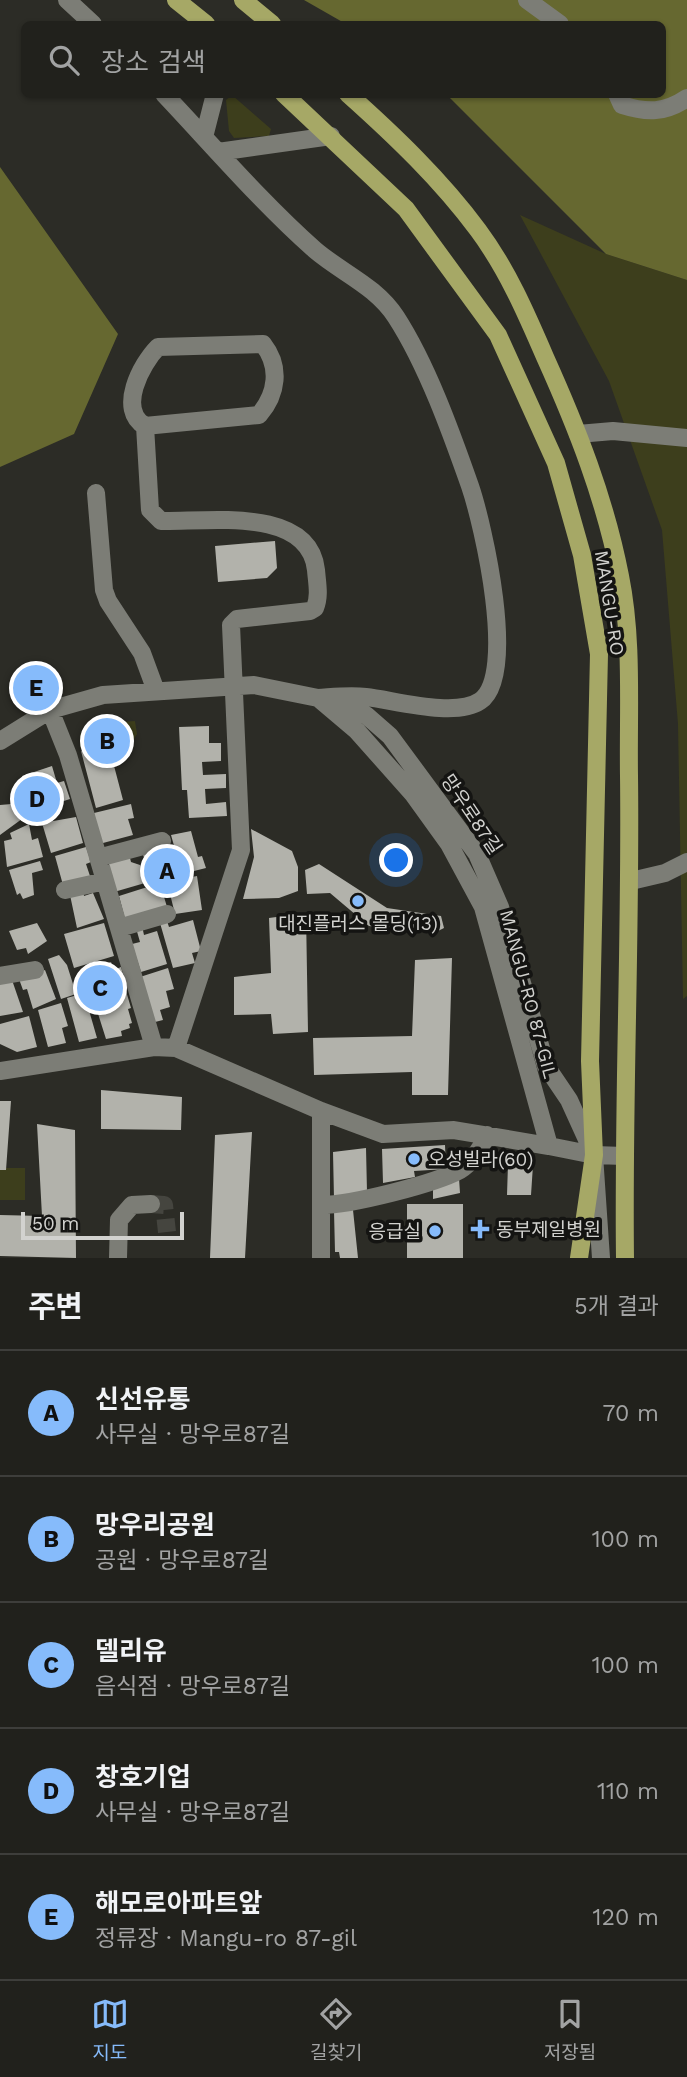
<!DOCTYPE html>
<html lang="ko">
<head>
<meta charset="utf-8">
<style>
	body { margin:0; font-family:"Work Sans","Noto Sans KR",sans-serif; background:#292925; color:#f1f3f6 }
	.scale { position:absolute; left:21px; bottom:18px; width:163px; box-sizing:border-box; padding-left:7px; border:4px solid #d2d2cf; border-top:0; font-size:19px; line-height:24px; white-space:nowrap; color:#d2d2cf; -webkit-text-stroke:5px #141412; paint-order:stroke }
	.you { position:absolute; left:397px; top:861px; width:24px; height:24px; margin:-18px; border:5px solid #fff; border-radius:50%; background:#1a73e8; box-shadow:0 0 0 10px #1a73e833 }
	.badge { display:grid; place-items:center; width:46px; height:46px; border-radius:50%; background:#86bbfb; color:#111; font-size:23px; font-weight:700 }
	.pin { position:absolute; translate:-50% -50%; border:4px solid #fff; box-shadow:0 2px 7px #0006 }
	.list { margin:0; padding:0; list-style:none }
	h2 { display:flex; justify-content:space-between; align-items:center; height:91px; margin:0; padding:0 28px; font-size:30px }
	h2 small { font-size:23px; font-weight:400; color:#a2a3a3 }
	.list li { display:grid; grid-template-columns:46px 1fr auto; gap:21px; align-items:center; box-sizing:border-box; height:126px; padding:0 28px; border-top:2px solid #3e3e3b }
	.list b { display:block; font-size:26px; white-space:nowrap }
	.list p { margin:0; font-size:23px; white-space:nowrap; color:#a2a3a3 }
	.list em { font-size:23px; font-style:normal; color:#a2a3a3 }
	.icon { flex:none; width:38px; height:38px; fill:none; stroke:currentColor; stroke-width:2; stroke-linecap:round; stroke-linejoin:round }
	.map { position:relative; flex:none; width:687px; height:1258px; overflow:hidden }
	.search { position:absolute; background:#21211c; box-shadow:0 2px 5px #0004; left:21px; right:21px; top:21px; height:77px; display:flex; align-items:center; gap:18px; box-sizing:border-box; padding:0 24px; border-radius:10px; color:#a2a3a3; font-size:26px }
	.sheet { height:721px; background:#21211c }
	nav { display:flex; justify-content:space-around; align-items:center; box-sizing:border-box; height:98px; border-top:2px solid #3e3e3b; background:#21211c; font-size:19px; color:#a2a3a3 }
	nav a { display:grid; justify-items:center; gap:4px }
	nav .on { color:#86bbfb }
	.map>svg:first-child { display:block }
</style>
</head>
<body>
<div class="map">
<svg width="687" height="1258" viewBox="0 0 687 1258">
	<rect width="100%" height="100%" fill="#2c2c26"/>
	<path fill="#3d3e1c" d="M 232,95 L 271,129 L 269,136 L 234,138 L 229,131 L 226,100 Z
		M 520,215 L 606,254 L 687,280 L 687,996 L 683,999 L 678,724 L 662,530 L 609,381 Z
		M 135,721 L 137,734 L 120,763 L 80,748 L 80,734 L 93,724 Z
		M 0,1168 L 25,1168 L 25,1200 L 0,1200 Z"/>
	<path fill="#666830" d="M 304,0 L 687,0 L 687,280 L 606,254 L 447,95 L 662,94 L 662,24 L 346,24 Z
		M 0,167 L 118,334 L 74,434 L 0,467 Z"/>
	<path fill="#b2b2ab" d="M 275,541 L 277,568 L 267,578 L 218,582 L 215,546 Z
		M 209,726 L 209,743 L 221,743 L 221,761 L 202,762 L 203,775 L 226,774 L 226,788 L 205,789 L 206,804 L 226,802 L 227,816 L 189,818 L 187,790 L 182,790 L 179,727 Z
		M 81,751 L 113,762 L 123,800 L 96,808 Z
		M 52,766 L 57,783 L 64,781 L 70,799 L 33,811 L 22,776 Z
		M 23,803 L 26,816 L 0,835 L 0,805 Z
		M 131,804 L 134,818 L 128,819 L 133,835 L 103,843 L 98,841 L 94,813 Z
		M 76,817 L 83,843 L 51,853 L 42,823 Z
		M 29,824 L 32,840 L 38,838 L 43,857 L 7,867 L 4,841 L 12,839 L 10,833 Z
		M 251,829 L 292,851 L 298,867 L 298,891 L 279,898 L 243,899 L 254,857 Z
		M 191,831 L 198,857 L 202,856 L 206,868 L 182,874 L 171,835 Z
		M 169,844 L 178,875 L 151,882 L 142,851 Z
		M 86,847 L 91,862 L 86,864 L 90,876 L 63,885 L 55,856 Z
		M 130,858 L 131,862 L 140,865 L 145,883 L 114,892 L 107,868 L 110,863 Z
		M 40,861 L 43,870 L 32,873 L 34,895 L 23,899 L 20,893 L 17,895 L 9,870 Z
		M 319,864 L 387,908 L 441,916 L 444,928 L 434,933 L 369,926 L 330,893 L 307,894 L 305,870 Z
		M 197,876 L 202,910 L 175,914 L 167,882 Z
		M 160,883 L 167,907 L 125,919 L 119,896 Z
		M 83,891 L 84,896 L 93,893 L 104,919 L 77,928 L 70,895 Z
		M 306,913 L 308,1032 L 273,1034 L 271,1014 L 234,1015 L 234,977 L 271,973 L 269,918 Z
		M 193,920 L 201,951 L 192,953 L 195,963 L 173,968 L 160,923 L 167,921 L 169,927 Z
		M 37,923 L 47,941 L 28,954 L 26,948 L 17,950 L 9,931 Z
		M 104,923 L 114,956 L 74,968 L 64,934 Z
		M 142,926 L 144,935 L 157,931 L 167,964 L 141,972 L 132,944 L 140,942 L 136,928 Z
		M 59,955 L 67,965 L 73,984 L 82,992 L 61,999 L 48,959 Z
		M 452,958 L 448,1095 L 412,1095 L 412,1072 L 314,1075 L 313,1038 L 412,1036 L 415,960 Z
		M 111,962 L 114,970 L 121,967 L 127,988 L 94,999 L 82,972 Z
		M 168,968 L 174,989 L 166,991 L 170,1007 L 160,1010 L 163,1020 L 151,1023 L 140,977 Z
		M 45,970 L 56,999 L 33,1009 L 27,989 L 23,990 L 19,979 Z
		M 12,980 L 23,1012 L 0,1016 L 0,982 Z
		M 126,991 L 131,1008 L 128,1009 L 132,1023 L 129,1024 L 130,1028 L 121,1031 L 122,1036 L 106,1039 L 94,1001 Z
		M 84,993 L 97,1038 L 79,1042 L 67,998 Z
		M 61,1003 L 68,1026 L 62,1028 L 66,1043 L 48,1047 L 38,1010 Z
		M 29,1016 L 37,1047 L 17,1052 L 0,1044 L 0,1024 Z
		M 101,1090 L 182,1097 L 181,1130 L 101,1129 Z
		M 0,1101 L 11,1101 L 6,1170 L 0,1170 Z
		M 37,1124 L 75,1130 L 76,1258 L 0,1256 L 0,1215 L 42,1216 Z
		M 252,1132 L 245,1258 L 210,1258 L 215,1135 Z
		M 445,1145 L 446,1169 L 414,1171 L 415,1177 L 383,1183 L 382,1149 Z
		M 366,1148 L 367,1192 L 334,1199 L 333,1152 Z
		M 508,1164 L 533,1165 L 531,1195 L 507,1195 Z
		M 459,1178 L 460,1193 L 433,1199 L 433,1186 Z
		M 407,1204 L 463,1204 L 463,1258 L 407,1258 Z
		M 353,1210 L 358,1258 L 340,1258 L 339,1252 L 335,1252 L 334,1211 Z"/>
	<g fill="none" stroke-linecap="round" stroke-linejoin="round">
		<path stroke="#45453f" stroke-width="18" stroke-dasharray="18 9" stroke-linecap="butt" d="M 151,1204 L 164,1205 L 167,1232"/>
		<path stroke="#7c7d76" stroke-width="18" d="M 67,0 L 93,24
			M 527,0 L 560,24
			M 164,94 C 213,146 261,202 315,250 C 342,273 376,286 396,317 C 427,365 451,432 470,486 C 483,524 518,676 480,701 C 455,718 394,700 366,697 C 350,695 334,697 318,698
			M 617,94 L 622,105 C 647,113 665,113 687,98
			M 204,137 L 215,94
			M 218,152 L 331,136
			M 145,426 C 117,410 141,364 158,347 L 263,344 C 281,367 277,394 259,415 L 145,426 L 150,510 L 161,521 C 207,522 309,506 316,570 C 317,583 320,596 315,608 L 310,611 L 237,619 L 231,625 L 241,850 L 176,1048
			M 578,434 L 613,431 L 687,438
			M 96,493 L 104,590 L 108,601 L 142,653 L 156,691
			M 332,701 L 366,715 L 390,736 L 477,854 L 500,907 L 546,1066 L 569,1100 L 594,1155 L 601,1258
			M 50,710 L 68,755 L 154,1047
			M 0,741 L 50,710 L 103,695 L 254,685 L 318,698 L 357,731 L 413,794 L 449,844 L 483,907 L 549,1146 L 594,1155 L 624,1156
			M 98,858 L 162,841
			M 631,881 L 665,873 L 687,862
			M 65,890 L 105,881
			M 119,928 L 167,914
			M 0,976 L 35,970
			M 0,1071 L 154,1047 L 176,1048 L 321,1111 L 383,1134 L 454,1130 L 549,1146
			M 321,1205 C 351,1205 434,1184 460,1170 C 471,1164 482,1147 487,1135
			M 118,1258 L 119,1220 L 132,1205 L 151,1204
			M 321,1258 L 321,1111"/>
		<path stroke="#a6a866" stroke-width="18" d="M 176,0 L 206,24
			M 243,0 L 272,24
			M 284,94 L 406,209 L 498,335 L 556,463 L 582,555 L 599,654 L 590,1061 L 594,1155 L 579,1258
			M 348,94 C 395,136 441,180 478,230 C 507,269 526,313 545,357 C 577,428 605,499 620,576 C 633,640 628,710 629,776 C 631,937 623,1097 625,1258"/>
	</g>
	<g fill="#86bbfb" stroke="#141412" stroke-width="2.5">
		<circle cx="358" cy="901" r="7"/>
		<circle cx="414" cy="1159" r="7"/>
		<path d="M476.5 1218.5h7v7h7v7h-7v7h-7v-7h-7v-7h7z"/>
		<circle cx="435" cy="1231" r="7"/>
	</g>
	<g text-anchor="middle" stroke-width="7" stroke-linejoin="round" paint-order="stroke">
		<g font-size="19" fill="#d2d2cf" stroke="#141412">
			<text transform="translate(610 603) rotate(81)" y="7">MANGU-RO</text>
			<text transform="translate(472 814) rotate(56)" y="7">망우로87길</text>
			<text transform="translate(529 994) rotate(75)" y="7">MANGU-RO 87-GIL</text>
		</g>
		<g font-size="19" fill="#d2d2cf" stroke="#141412" text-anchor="start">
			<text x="358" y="930" text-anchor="middle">대진플러스 몰딩(13)</text>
			<text x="428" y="1166">오성빌라(60)</text>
			<text x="496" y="1236">동부제일병원</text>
			<text x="421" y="1238" text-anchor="end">응급실</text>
		</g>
	</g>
</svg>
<div class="scale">50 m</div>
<div class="you"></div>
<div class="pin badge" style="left:167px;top:871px">A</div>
<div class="pin badge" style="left:107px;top:741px">B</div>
<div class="pin badge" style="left:100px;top:988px">C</div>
<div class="pin badge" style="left:37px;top:799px">D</div>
<div class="pin badge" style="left:36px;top:688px">E</div>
<div class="search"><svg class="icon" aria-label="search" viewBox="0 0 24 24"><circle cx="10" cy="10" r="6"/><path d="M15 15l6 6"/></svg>장소 검색</div>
</div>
<section class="sheet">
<h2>주변<small>5개 결과</small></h2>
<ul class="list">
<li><span class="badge">A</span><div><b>신선유통</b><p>사무실 · 망우로87길</p></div><em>70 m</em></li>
<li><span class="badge">B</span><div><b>망우리공원</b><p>공원 · 망우로87길</p></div><em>100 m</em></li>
<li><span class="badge">C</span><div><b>델리유</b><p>음식점 · 망우로87길</p></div><em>100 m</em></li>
<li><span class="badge">D</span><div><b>창호기업</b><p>사무실 · 망우로87길</p></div><em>110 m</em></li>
<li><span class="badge">E</span><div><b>해모로아파트앞</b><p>정류장 · Mangu-ro 87-gil</p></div><em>120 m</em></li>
</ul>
</section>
<nav>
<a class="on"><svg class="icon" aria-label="map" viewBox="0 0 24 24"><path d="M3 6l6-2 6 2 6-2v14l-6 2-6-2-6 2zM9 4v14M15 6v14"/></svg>지도</a>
<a><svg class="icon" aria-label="directions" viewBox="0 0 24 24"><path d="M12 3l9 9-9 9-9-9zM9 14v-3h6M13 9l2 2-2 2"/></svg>길찾기</a>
<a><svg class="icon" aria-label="saved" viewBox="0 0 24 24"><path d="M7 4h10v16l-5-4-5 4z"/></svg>저장됨</a>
</nav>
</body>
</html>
